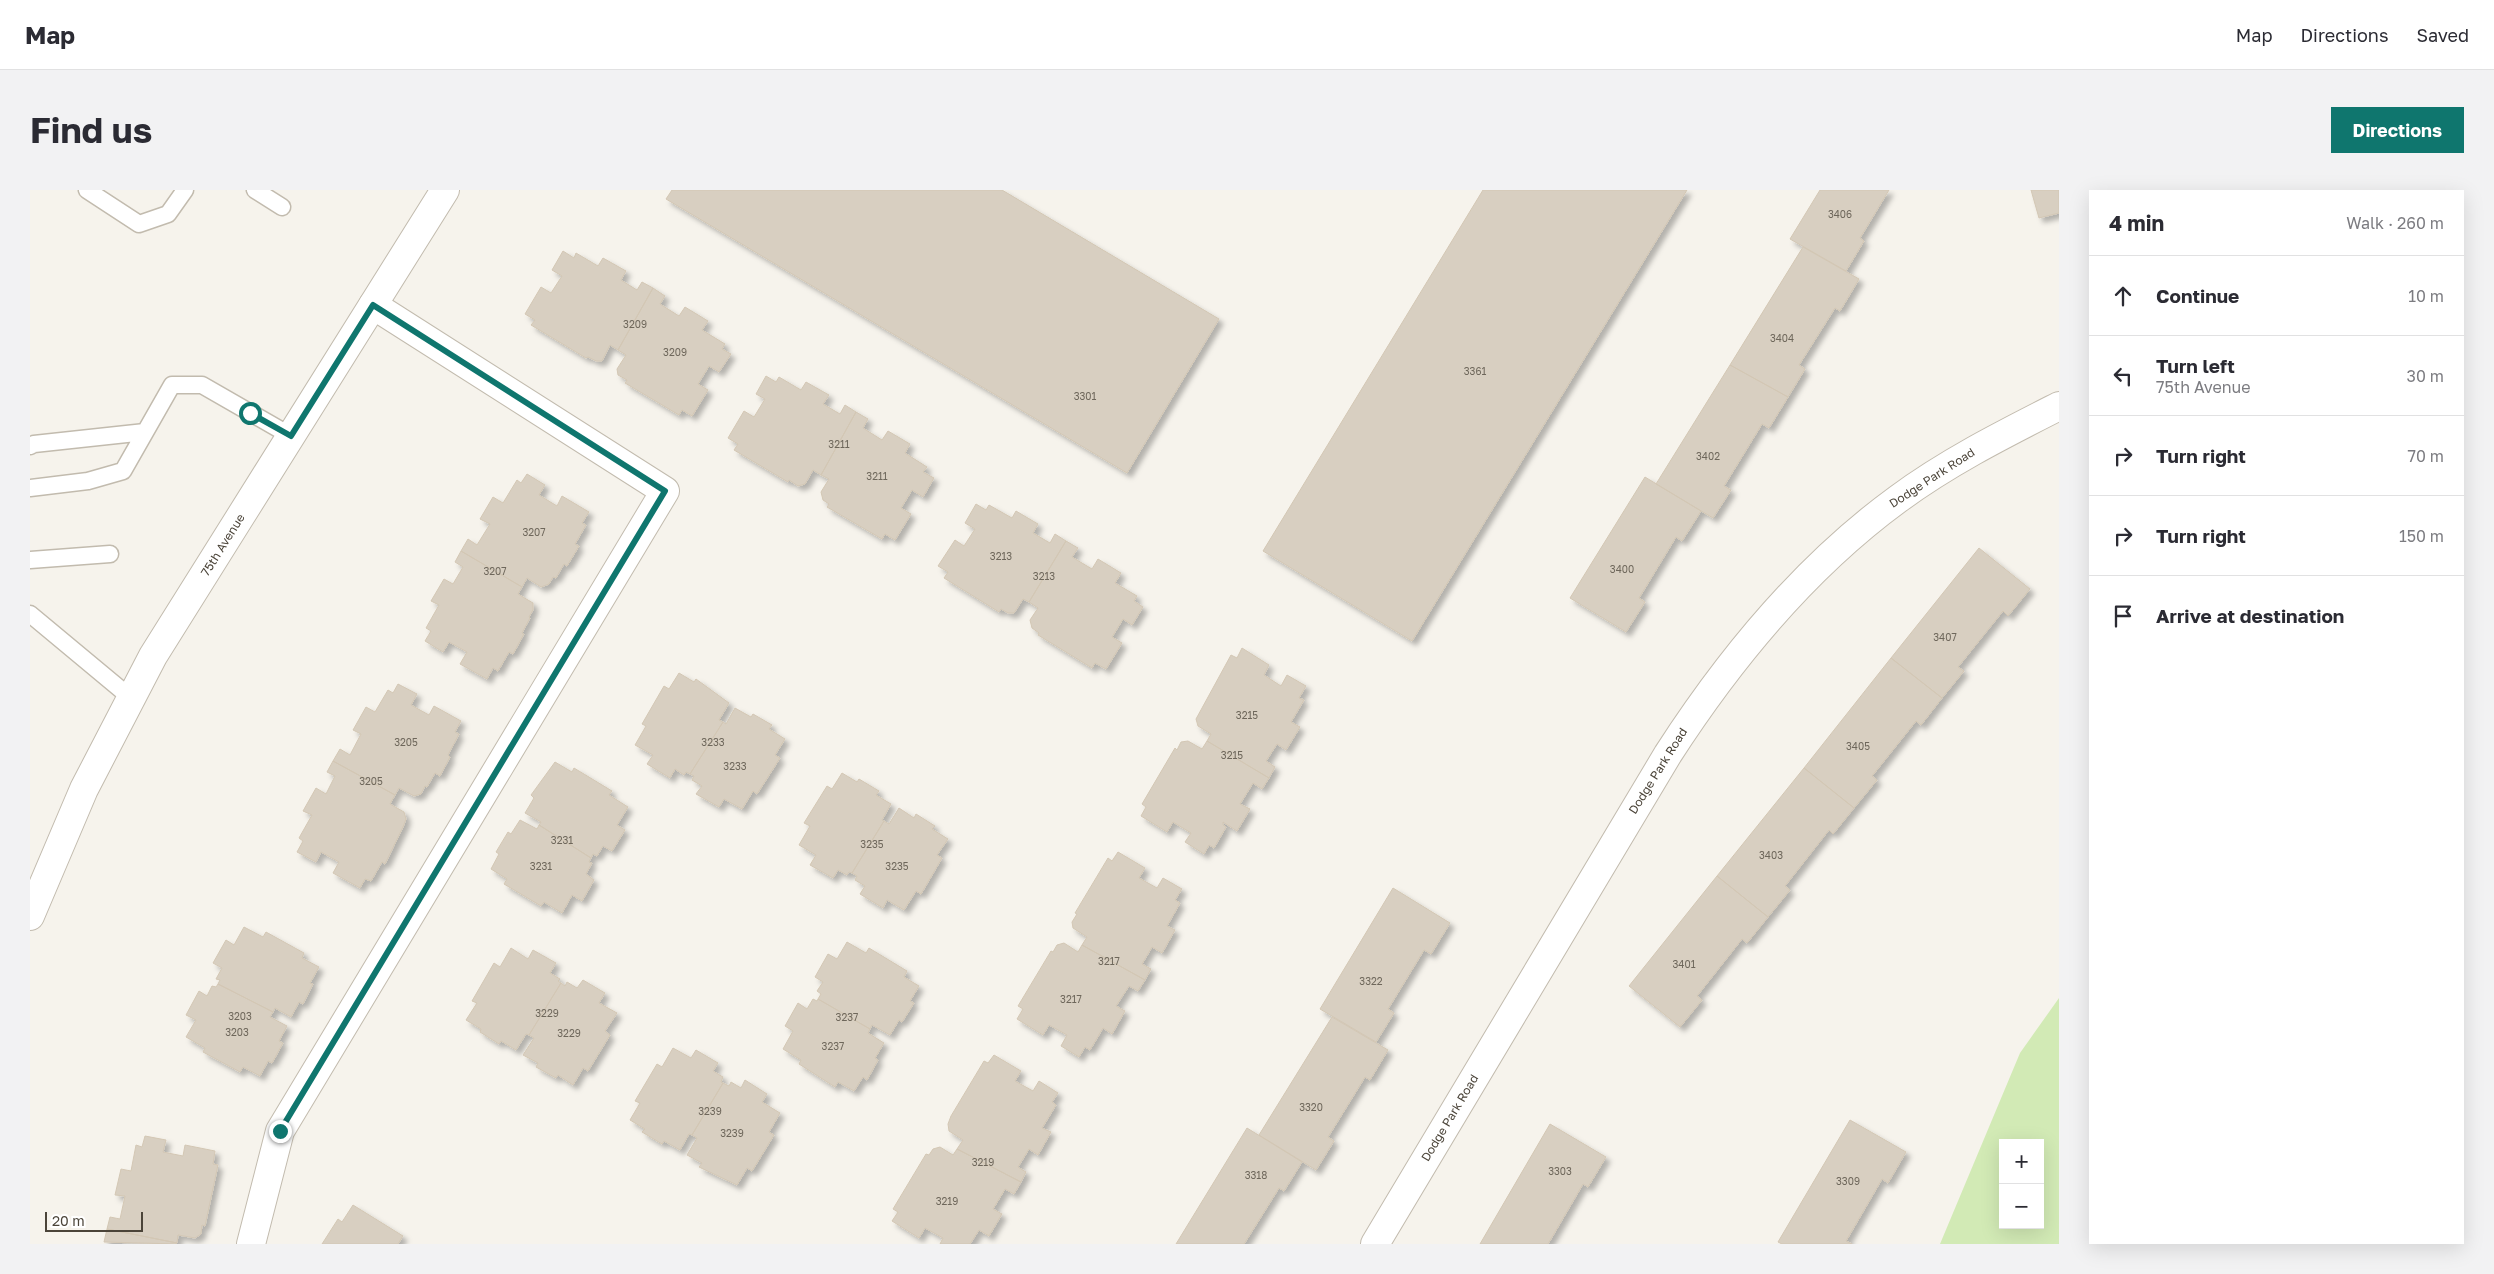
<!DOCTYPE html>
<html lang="en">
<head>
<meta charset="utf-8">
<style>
	body { margin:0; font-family:"Golos Text",sans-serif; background:#f2f2f3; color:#2b2b33 }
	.controls { position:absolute; right:15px; bottom:15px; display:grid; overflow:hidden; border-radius:0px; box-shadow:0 5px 20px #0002 }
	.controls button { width:45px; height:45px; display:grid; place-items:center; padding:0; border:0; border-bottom:1px solid #e1e1e2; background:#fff; color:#2b2b33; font:25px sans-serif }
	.scale { position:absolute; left:15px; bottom:12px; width:98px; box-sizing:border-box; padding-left:5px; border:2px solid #4b4439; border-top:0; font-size:14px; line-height:18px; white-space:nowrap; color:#4b4439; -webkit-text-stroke:4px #fff; paint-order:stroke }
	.stop { position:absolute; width:15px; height:15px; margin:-11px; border:4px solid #0f766e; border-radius:50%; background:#fff }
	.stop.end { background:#0f766e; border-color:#fff; box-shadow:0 1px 5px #0008 }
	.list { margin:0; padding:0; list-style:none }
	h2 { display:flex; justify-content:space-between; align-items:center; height:65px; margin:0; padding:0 20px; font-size:21px }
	h2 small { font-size:16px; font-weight:400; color:#7c7c81 }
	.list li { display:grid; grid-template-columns:32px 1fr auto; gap:15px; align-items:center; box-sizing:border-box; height:80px; padding:0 20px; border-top:1px solid #e1e1e2 }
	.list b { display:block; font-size:19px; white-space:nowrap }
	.list p { margin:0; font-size:16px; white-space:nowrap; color:#7c7c81 }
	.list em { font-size:16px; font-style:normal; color:#7c7c81 }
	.icon { flex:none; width:28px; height:28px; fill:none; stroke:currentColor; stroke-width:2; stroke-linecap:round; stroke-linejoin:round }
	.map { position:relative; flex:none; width:2029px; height:1054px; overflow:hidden; border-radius:0px }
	header { display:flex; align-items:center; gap:30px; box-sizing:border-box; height:70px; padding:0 25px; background:#fff; border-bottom:1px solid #e1e1e2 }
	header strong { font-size:24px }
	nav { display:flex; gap:28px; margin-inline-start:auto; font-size:18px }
	.intro { display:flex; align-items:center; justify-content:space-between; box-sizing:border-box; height:120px; padding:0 30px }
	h1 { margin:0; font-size:35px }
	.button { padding:12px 22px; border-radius:0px; background:#0f766e; color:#fff; font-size:18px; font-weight:700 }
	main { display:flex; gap:30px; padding:0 30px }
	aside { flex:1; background:#fff; border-radius:0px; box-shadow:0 5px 20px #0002 }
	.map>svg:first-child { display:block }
</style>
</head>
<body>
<header>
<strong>Map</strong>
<nav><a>Map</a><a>Directions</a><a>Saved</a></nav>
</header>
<div class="intro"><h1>Find us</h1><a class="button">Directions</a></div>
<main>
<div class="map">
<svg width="2029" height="1054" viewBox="0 0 2029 1054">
	<defs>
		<filter id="shadow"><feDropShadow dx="4.5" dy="4.5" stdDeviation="2.5" flood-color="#0004"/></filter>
	</defs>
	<rect width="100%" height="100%" fill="#f6f3ec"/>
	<path fill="#d2eab5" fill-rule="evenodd" d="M 2029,808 L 2029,1054 L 1910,1054 L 1990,863 ZM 1973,953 L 2010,953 L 2010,1035 L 1973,1035 Z"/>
	<path fill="#d8cfc1" stroke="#d3c7b4" filter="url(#shadow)" d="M 642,0 L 972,0 L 1189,129 L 1097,283 L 636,9 Z
		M 1453,0 L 1657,0 L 1382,451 L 1233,361 Z
		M 1790,0 L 1859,0 L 1830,48 L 1834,51 L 1816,81 L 1760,49 Z
		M 2001,0 L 2029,0 L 2029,23 L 2009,28 Z
		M 1773,57 L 1829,89 L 1810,121 L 1805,118 L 1769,175 L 1775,179 L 1758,207 L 1700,175 Z
		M 533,61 L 544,68 L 546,63 L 568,76 L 573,68 L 596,81 L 591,90 L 607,100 L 612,92 L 623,98 L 588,160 L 580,155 L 572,171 L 566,171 L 558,167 L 556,168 L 501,135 L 505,130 L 495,124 L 511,97 L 521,103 L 532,86 L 522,80 Z
		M 623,98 L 635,106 L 630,114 L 649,126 L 655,117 L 678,131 L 672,140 L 695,154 L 692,159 L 701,164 L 689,182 L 679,176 L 668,194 L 678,200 L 662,226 L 652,220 L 649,225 L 595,193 L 597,190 L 588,185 L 587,179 L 596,165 L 588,160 Z
		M 1700,175 L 1758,207 L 1739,238 L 1732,234 L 1694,296 L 1701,300 L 1683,328 L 1626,294 Z
		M 736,186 L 746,192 L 749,187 L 771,200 L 776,192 L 799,205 L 793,214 L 810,224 L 815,215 L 826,222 L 791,285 L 783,280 L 775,294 L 768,296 L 759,290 L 758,292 L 704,260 L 708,254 L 698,248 L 714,221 L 724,227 L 735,209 L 726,204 Z
		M 826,222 L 838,229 L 833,238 L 852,250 L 858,241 L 880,254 L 875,263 L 897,277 L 893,282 L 904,288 L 893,307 L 882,300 L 871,318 L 881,324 L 865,350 L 855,344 L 852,349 L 797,317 L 799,314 L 793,310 L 791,302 L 799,289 L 791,285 Z
		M 497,284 L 515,295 L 509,305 L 527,316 L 532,306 L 559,322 L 552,333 L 556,335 L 545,354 L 549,356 L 537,376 L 534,374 L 526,388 L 523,387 L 519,394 L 511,397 L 497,388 L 492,397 L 431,361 L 438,349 L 447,355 L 460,334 L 450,329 L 463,307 L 473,313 L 487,290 L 491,293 Z
		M 1615,287 L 1671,321 L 1652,351 L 1646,347 L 1609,408 L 1615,412 L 1596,442 L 1540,408 Z
		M 946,314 L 956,320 L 959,315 L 982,328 L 986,321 L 1008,334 L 1003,343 L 1020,353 L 1025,344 L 1036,351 L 999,412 L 993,409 L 984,423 L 978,423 L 971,419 L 969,422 L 914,388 L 918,382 L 908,376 L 925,350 L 934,356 L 945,339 L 935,333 Z
		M 1036,351 L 1048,358 L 1042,367 L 1062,379 L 1068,369 L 1091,383 L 1085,393 L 1107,406 L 1104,411 L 1113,417 L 1102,435 L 1093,429 L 1082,447 L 1092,453 L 1076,479 L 1065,473 L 1062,478 L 1008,445 L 1009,443 L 1002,438 L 1000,430 L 1008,418 L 999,412 Z
		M 1949,358 L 2000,399 L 1978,426 L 1973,421 L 1928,477 L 1934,481 L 1912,508 L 1861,468 Z
		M 431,361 L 492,397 L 488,404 L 503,413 L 503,420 L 499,427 L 500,428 L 492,443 L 494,444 L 483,464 L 479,462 L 468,481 L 463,478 L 457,489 L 430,474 L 437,462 L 419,452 L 413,462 L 395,451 L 401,441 L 396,438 L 409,415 L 401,411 L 414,389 L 423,394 L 433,377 L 425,372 Z
		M 1212,458 L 1239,475 L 1234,485 L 1251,496 L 1257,485 L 1276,496 L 1269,508 L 1274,510 L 1261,532 L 1270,537 L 1256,560 L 1247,554 L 1236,571 L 1245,577 L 1239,588 L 1177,551 L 1181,544 L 1168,536 L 1166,529 L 1201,465 L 1207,468 Z
		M 1861,468 L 1912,508 L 1891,535 L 1886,531 L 1842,586 L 1847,590 L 1824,618 L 1774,578 Z
		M 649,483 L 664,492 L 666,489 L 699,513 L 689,530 L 693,532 L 660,584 L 656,582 L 654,585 L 645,579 L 640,588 L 617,574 L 623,565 L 605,555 L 616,536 L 612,534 L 634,496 L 639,499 Z
		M 368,494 L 387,504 L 381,515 L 399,525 L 404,516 L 431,531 L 425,542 L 429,544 L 418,565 L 420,567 L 410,586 L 405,583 L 397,597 L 395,596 L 391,604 L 384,606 L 369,598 L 365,605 L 303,571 L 310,559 L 320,565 L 331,544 L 323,540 L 336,517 L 345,522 L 358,500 L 363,503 Z
		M 705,518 L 721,527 L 723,524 L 742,535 L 739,539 L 755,549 L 745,565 L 750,568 L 727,604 L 723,601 L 712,619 L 694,609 L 689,617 L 666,604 L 672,596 L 662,590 L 664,586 L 660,584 L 693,532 L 696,534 Z
		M 1158,551 L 1172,559 L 1177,551 L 1239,588 L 1232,599 L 1223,593 L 1210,614 L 1220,619 L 1207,641 L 1193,632 L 1193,635 L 1196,637 L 1184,658 L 1179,655 L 1174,664 L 1155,652 L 1161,643 L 1143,632 L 1137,642 L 1111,626 L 1116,617 L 1112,614 L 1145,558 L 1147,560 L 1151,552 Z
		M 303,571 L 365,605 L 360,614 L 374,622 L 376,629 L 373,637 L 355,674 L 352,672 L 341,691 L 335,689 L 330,698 L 303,683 L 309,672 L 291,662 L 286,672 L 267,662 L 273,651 L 269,648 L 282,625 L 273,621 L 286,598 L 296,604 L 305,586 L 297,582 Z
		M 525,572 L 542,582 L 544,578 L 582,601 L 579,605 L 598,617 L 587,635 L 595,640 L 582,661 L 573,656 L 567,666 L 563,664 L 561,668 L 509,635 L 511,632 L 495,623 L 504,608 L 501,605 Z
		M 1774,578 L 1824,618 L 1803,644 L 1799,640 L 1755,696 L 1760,700 L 1738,727 L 1687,686 Z
		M 812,583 L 827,592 L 829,589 L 849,601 L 846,605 L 861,614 L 852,630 L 854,631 L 822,683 L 819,682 L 817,685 L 808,680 L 803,688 L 780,675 L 786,665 L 769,655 L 780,636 L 774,633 L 797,596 L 802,599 Z
		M 869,618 L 884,628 L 886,624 L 905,636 L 902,639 L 918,649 L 907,665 L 912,668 L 891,704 L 886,701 L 874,720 L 857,710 L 853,718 L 830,704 L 835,696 L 825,690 L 827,686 L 822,683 L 854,631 L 859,634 Z
		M 490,630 L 507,639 L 509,635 L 561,668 L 559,672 L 562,673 L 556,684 L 564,690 L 552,711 L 542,705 L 532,723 L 514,712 L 511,716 L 474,694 L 477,689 L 461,679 L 469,664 L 466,662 L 478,642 L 481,644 Z
		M 1088,662 L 1115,678 L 1109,688 L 1127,698 L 1133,688 L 1152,699 L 1145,710 L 1150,713 L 1137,736 L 1145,740 L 1132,763 L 1122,757 L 1112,774 L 1121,779 L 1115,790 L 1052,755 L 1057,747 L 1043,738 L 1042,732 L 1047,724 L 1045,723 L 1078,668 L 1082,671 Z
		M 1687,686 L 1738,727 L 1717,753 L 1712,749 L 1667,806 L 1672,810 L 1650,837 L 1599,796 Z
		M 1363,698 L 1420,733 L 1401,764 L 1394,760 L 1358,819 L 1364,823 L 1346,852 L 1290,819 Z
		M 214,737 L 233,747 L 236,742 L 274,763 L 272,768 L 289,777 L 280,793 L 283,794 L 273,814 L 269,812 L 261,827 L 245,818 L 243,822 L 188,794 L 190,790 L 186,789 L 192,778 L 183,773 L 196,750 L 204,755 Z
		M 817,752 L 836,763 L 839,758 L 877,781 L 874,787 L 889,796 L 880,811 L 884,813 L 872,832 L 869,830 L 860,845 L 842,835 L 840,839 L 788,809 L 791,804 L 787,801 L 793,792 L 785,787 L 798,764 L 807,769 Z
		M 1034,753 L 1048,762 L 1052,755 L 1115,790 L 1108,801 L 1099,796 L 1086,816 L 1095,821 L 1082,844 L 1073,838 L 1060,860 L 1055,857 L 1049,867 L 1031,856 L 1037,845 L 1019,835 L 1013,845 L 987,829 L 993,819 L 988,816 L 1021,761 L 1023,762 L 1027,755 Z
		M 481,758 L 498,769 L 503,760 L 526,773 L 520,783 L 530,789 L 528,791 L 531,793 L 499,845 L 496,844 L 486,860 L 471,851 L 469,854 L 450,842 L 451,839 L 436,830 L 447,813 L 442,811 L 464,773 L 470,777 Z
		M 553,790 L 575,803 L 569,813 L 587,823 L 575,841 L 580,845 L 558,881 L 553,878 L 543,895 L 528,885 L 526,888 L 506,877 L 508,873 L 493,865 L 504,848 L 499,845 L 531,793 L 535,796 L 537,792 L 547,798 Z
		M 188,794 L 243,822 L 240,827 L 257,836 L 249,851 L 253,853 L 242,873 L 238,871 L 230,886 L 213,877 L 210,882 L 173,862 L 175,858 L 156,847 L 166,830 L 156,825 L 169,801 L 177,806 L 182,796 L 186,797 Z
		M 783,809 L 787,811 L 788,809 L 840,839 L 838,843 L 854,853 L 845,868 L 848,870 L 837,890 L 833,887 L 824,901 L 808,892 L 805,897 L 769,874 L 771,870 L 753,859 L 763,841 L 755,836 L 768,813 L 777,819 Z
		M 1302,827 L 1358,860 L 1340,890 L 1335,887 L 1298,947 L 1304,951 L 1286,980 L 1229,945 Z
		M 643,858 L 661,868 L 666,860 L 688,873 L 683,881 L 693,887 L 691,892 L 693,893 L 662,945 L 659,944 L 650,960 L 634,951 L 632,954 L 612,942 L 615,939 L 600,930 L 610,913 L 605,911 L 627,874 L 632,877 Z
		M 964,865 L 991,881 L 985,891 L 1003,901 L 1009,891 L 1028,903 L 1022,912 L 1026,915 L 1012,938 L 1021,942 L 1008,965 L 999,959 L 988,977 L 996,982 L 991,992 L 927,959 L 933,950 L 919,941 L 918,934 L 921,926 L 954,871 L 958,873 Z
		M 715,890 L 737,904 L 732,912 L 750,923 L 739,942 L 744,945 L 722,981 L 717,978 L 707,995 L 669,977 L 672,973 L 657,965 L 667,948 L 662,945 L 693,893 L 699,896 L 701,892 L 711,898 Z
		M 1820,930 L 1876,962 L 1858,993 L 1852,989 L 1816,1051 L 1822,1054 L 1752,1054 L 1748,1052 Z
		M 1520,934 L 1576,967 L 1558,997 L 1553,994 L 1518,1054 L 1450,1054 Z
		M 1217,938 L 1272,972 L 1254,1001 L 1249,998 L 1214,1054 L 1146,1054 Z
		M 115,946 L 136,950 L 133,962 L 153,966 L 155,955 L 185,961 L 183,974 L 188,975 L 175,1036 L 172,1035 L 171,1044 L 165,1048 L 148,1045 L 147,1053 L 77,1039 L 80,1027 L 90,1029 L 95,1006 L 85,1005 L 91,979 L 101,981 L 106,955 L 112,957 Z
		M 910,957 L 923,965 L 927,959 L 991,992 L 984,1004 L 975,999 L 963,1019 L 972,1024 L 959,1046 L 949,1040 L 940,1054 L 910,1054 L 913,1048 L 895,1038 L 889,1048 L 862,1031 L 868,1022 L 863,1019 L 896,964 L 899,965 L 903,959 Z
		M 323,1015 L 373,1046 L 368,1054 L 292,1054 L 308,1029 L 312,1032 Z
		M 77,1039 L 147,1053 L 146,1054 L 74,1052 Z"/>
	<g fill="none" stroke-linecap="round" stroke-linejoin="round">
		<g stroke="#c2bbae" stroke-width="19">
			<path id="service" d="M 57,0 L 109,34 L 138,24 L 155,0
				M 225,0 L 252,17
				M 0,256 L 4,254 L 115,242
				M 0,298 L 58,291 L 93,281 L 142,195 L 172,195 L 261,246
				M 0,370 L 80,364
				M 0,424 L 101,508"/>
		</g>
		<g stroke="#c2bbae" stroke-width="30">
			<path id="minor" d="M 221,1054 L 250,941 L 635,301 L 343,115
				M 1345,1054 L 1638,564 C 1700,468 1775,377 1868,309 C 1918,272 1974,244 2029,216"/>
		</g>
		<g stroke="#c2bbae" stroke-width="30">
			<path id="tertiary" d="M 0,726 L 54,599 L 123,466 L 415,0"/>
		</g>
		<use href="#service" stroke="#fff" stroke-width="16"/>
		<use href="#minor" stroke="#fff" stroke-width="28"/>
		<use href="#tertiary" stroke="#fff" stroke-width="28"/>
	</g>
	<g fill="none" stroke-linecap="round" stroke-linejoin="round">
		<path stroke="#0f766e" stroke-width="6" d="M 220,223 L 261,246 L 343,115 L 635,301 L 250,941"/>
	</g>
	<g text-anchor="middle" stroke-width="5" stroke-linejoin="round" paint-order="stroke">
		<g font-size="10" fill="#6e675b">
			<text x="1810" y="28">3406</text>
			<text x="605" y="138">3209</text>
			<text x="1752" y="152">3404</text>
			<text x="645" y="166">3209</text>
			<text x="1445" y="185">3361</text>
			<text x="1055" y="210">3301</text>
			<text x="809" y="258">3211</text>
			<text x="1678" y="270">3402</text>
			<text x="847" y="290">3211</text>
			<text x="504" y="346">3207</text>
			<text x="971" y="370">3213</text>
			<text x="1592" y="383">3400</text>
			<text x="465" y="385">3207</text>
			<text x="1014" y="390">3213</text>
			<text x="1915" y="451">3407</text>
			<text x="1217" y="529">3215</text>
			<text x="376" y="556">3205</text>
			<text x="683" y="556">3233</text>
			<text x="1828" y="560">3405</text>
			<text x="1202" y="569">3215</text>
			<text x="705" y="580">3233</text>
			<text x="341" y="595">3205</text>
			<text x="532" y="654">3231</text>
			<text x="842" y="658">3235</text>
			<text x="1741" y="669">3403</text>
			<text x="511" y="680">3231</text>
			<text x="867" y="680">3235</text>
			<text x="1079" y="775">3217</text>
			<text x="1654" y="778">3401</text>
			<text x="1341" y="795">3322</text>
			<text x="1041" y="813">3217</text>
			<text x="517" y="827">3229</text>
			<text x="210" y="830">3203</text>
			<text x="817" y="831">3237</text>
			<text x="207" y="846">3203</text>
			<text x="539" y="847">3229</text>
			<text x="803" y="860">3237</text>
			<text x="1281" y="921">3320</text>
			<text x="680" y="925">3239</text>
			<text x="702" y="947">3239</text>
			<text x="953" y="976">3219</text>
			<text x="1530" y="985">3303</text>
			<text x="1226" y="989">3318</text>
			<text x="1818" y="995">3309</text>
			<text x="917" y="1015">3219</text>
		</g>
		<g font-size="12" fill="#4b4439" stroke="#fff">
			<text transform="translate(1902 288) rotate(-33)" y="4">Dodge Park Road</text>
			<text transform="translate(193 355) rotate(-58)" y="4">75th Avenue</text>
			<text transform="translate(1628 581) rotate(-58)" y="4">Dodge Park Road</text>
			<text transform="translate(1420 928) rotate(-59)" y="4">Dodge Park Road</text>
		</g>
	</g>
</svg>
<div class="controls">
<button>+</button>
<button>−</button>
</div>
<div class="scale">20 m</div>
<div class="stop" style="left:220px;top:223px"></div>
<div class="stop end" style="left:250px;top:941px"></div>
</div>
<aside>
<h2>4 min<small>Walk · 260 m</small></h2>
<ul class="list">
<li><svg class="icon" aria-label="ahead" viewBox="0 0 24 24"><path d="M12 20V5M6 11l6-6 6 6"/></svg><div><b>Continue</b></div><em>10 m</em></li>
<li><svg class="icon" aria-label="left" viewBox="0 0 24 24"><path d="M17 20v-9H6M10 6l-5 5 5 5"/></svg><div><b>Turn left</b><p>75th Avenue</p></div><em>30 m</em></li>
<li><svg class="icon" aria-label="right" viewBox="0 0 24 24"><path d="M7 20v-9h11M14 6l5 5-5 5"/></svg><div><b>Turn right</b></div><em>70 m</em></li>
<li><svg class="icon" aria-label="right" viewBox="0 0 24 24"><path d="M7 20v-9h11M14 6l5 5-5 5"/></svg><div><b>Turn right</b></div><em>150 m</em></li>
<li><svg class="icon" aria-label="arrive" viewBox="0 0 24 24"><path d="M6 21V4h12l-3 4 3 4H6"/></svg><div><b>Arrive at destination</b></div></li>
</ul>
</aside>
</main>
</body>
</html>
